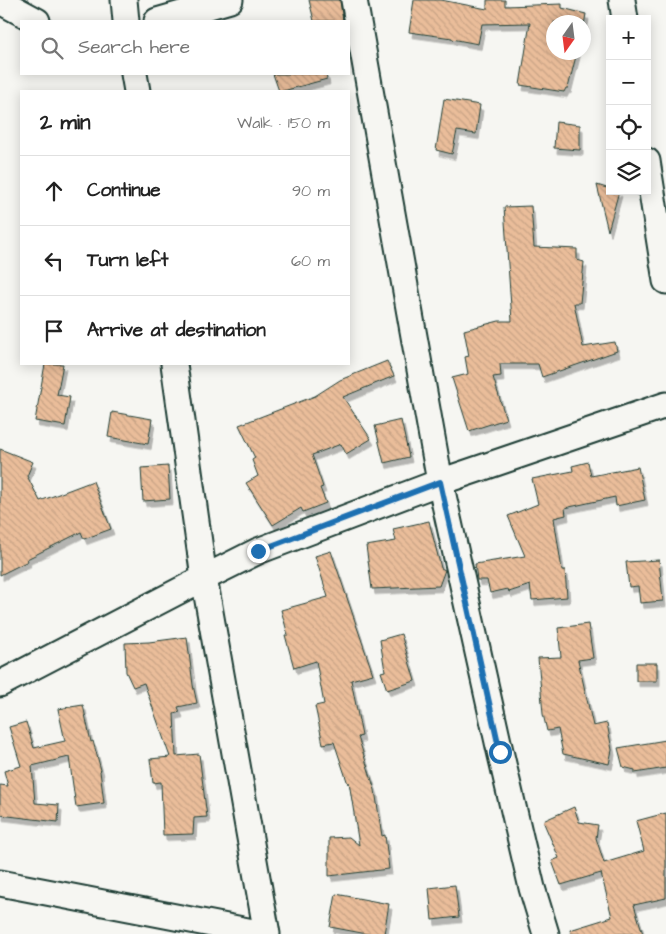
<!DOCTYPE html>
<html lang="en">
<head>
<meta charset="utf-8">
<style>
	body { margin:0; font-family:"Architects Daughter",sans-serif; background:#f2f2f2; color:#222 }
	.controls { position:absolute; right:15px; top:15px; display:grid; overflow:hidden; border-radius:0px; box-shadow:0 2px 12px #0003 }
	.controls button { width:45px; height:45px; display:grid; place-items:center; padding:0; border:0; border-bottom:1px solid #e0e0e0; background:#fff; color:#222; font:25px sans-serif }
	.compass { position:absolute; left:546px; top:15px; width:45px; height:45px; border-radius:50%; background:#fff; box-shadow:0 2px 12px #0003; rotate:194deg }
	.stop { position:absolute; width:15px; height:15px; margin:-11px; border:4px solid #1f6fb2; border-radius:50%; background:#fff }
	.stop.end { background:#1f6fb2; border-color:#fff; box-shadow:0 1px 5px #0008 }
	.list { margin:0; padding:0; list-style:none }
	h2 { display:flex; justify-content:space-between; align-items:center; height:65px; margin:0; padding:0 20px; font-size:21px }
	h2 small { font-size:16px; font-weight:400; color:#767676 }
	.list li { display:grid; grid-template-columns:32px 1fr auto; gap:15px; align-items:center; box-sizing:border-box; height:70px; padding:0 20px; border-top:1px solid #e0e0e0 }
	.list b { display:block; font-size:19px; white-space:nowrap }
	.list em { font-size:16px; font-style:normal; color:#767676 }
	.icon { flex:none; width:28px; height:28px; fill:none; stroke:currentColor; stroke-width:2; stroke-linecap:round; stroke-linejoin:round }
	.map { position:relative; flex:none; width:666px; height:934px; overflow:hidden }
	.search { position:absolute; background:#fff; box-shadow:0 2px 12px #0003; left:20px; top:20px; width:330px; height:55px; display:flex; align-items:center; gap:12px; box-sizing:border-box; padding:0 18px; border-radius:0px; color:#767676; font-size:19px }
	.panel { position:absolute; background:#fff; box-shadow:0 2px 12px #0003; left:20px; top:90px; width:330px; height:275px; border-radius:0px }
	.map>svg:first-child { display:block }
</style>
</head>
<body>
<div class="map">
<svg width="666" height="934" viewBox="0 0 666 934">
	<defs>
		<pattern id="building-back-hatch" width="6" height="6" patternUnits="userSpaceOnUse" patternTransform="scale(1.25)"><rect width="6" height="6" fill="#eabd9a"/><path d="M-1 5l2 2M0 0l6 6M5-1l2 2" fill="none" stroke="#c8a385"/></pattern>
		<filter id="shadow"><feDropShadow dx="3" dy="5.5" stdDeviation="0" flood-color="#0004"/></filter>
	</defs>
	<rect width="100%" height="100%" fill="#f6f6f2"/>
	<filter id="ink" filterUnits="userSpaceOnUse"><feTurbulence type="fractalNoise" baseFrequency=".02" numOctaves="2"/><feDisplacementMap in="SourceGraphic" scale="10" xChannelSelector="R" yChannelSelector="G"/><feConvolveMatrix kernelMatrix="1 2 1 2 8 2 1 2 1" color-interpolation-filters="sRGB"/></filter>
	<g filter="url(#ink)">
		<path fill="url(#building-back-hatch)" stroke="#1f3d34" filter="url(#shadow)" d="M 309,0 L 340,0 L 343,21 L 314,21 Z
			M 414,0 L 441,0 L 487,9 L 487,0 L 505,0 L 505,6 L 562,4 L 562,8 L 586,14 L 584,25 L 584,22 L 554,22 L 554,52 L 577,52 L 568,88 L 566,88 L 564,92 L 520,85 L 530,23 L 482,24 L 478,44 L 452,39 L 452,38 L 409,32 Z
			M 273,74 L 326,74 L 327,79 L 283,91 L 279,91 Z
			M 444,99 L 480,105 L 476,134 L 457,131 L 452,154 L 436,150 Z
			M 556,122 L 580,125 L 580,150 L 554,148 Z
			M 597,185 L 610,189 L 610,191 L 619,191 L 608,231 Z
			M 531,206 L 534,247 L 577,249 L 577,260 L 584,262 L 580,303 L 574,303 L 583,347 L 615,342 L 617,351 L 542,377 L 538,364 L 500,364 L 501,376 L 493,377 L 506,419 L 469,431 L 452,378 L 468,374 L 465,357 L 469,356 L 464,330 L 499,321 L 512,321 L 504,207 Z
			M 387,361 L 394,376 L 343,397 L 371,439 L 346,454 L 341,444 L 312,455 L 323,487 L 320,488 L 326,503 L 303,512 L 301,508 L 273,525 L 246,483 L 258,476 L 252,460 L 255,458 L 239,425 L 315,396 L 340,380 Z
			M 45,364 L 63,364 L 57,395 L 70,397 L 65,426 L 35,421 Z
			M 112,412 L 152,419 L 148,444 L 108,437 Z
			M 401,420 L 409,457 L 384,463 L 375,426 Z
			M 0,449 L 33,462 L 27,476 L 40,501 L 93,481 L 111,529 L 84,539 L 81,532 L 27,559 L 28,561 L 0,575 Z
			M 588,462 L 591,476 L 638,467 L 645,500 L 616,506 L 615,497 L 565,508 L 566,515 L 554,518 L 562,570 L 565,570 L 567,597 L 532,600 L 530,585 L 509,592 L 508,589 L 490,593 L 487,580 L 477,580 L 475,564 L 525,556 L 508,516 L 538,504 L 532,479 L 573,471 L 572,466 Z
			M 168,466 L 170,499 L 143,501 L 141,468 Z
			M 429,521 L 441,568 L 445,570 L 439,586 L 372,589 L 366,546 L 396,541 L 393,529 Z
			M 331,551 L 373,674 L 351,680 L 362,736 L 358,737 L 375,790 L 382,836 L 385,835 L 389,869 L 329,876 L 329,838 L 349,837 L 359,845 L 349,782 L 348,784 L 334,742 L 323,744 L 315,706 L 324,704 L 316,661 L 294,668 L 285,635 L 288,635 L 281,610 L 328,597 L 315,556 Z
			M 659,560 L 663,601 L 640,603 L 638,586 L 629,587 L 626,562 Z
			M 588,624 L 593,658 L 578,660 L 593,726 L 607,723 L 612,750 L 609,764 L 563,754 L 558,729 L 547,731 L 543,714 L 538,658 L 561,657 L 558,628 Z
			M 401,634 L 415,681 L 387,690 L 381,672 L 385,671 L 380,640 Z
			M 187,637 L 193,685 L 197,703 L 178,707 L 180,712 L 174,714 L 176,756 L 199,754 L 207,817 L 194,818 L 193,834 L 163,835 L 161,782 L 153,783 L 150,759 L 170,757 L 144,683 L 133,687 L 126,672 L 125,643 L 149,642 Z
			M 636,663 L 657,663 L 657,681 L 636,681 Z
			M 83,705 L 91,742 L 93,741 L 101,770 L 100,771 L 104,803 L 76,807 L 69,757 L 32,766 L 35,803 L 59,805 L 58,822 L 0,815 L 0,785 L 8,786 L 4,771 L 21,766 L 9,727 L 26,722 L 34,748 L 65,741 L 58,709 Z
			M 666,740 L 666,768 L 635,773 L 635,770 L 623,767 L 618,748 Z
			M 574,807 L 579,822 L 598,825 L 596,838 L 604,863 L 644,851 L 636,821 L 666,813 L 666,898 L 634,905 L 643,934 L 571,934 L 570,930 L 612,917 L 601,873 L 561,885 L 552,861 L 559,858 L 543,821 Z
			M 455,885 L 459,917 L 432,920 L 429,888 Z
			M 336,894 L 389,904 L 384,934 L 367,934 L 330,927 Z"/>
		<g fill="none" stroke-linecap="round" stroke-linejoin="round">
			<g stroke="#1f3d34" stroke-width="29">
				<path id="minor" d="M 124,0 L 126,21
					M 354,0 L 440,482 L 500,751 L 532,888 L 546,934
					M 622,0 L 625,19
					M 0,1 L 37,21
					M 157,21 L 230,0
					M 134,74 L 137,91
					M 647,161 L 666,281
					M 174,364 L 204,578 L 267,934
					M 0,684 L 204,578 L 258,551 L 440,482 L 666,405
					M 0,883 L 263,934"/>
			</g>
			<use href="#minor" stroke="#f6f6f2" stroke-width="25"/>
		</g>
	</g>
	<g fill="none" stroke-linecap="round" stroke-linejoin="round" filter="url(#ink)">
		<path stroke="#1f6fb2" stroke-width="6" d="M 258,551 L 440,482 L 500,752"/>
	</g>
</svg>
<div class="controls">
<button>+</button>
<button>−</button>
<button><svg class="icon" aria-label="locate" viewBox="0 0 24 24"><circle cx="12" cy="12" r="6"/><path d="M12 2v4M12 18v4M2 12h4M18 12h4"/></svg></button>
<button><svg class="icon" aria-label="layers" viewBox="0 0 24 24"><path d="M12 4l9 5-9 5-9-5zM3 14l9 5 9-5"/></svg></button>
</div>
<svg class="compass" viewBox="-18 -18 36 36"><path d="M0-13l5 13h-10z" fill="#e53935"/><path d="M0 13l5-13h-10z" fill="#767676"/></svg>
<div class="stop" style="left:500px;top:752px"></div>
<div class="stop end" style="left:258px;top:551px"></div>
<div class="search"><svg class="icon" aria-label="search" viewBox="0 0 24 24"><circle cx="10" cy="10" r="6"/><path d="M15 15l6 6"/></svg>Search here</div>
<section class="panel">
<h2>2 min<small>Walk · 150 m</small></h2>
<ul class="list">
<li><svg class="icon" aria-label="ahead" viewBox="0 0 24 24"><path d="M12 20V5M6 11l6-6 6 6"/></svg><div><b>Continue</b></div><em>90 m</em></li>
<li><svg class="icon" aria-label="left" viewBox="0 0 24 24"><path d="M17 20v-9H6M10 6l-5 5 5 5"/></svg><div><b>Turn left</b></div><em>60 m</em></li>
<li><svg class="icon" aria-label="arrive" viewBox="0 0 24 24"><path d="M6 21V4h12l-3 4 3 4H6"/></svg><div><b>Arrive at destination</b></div></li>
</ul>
</section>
</div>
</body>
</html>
